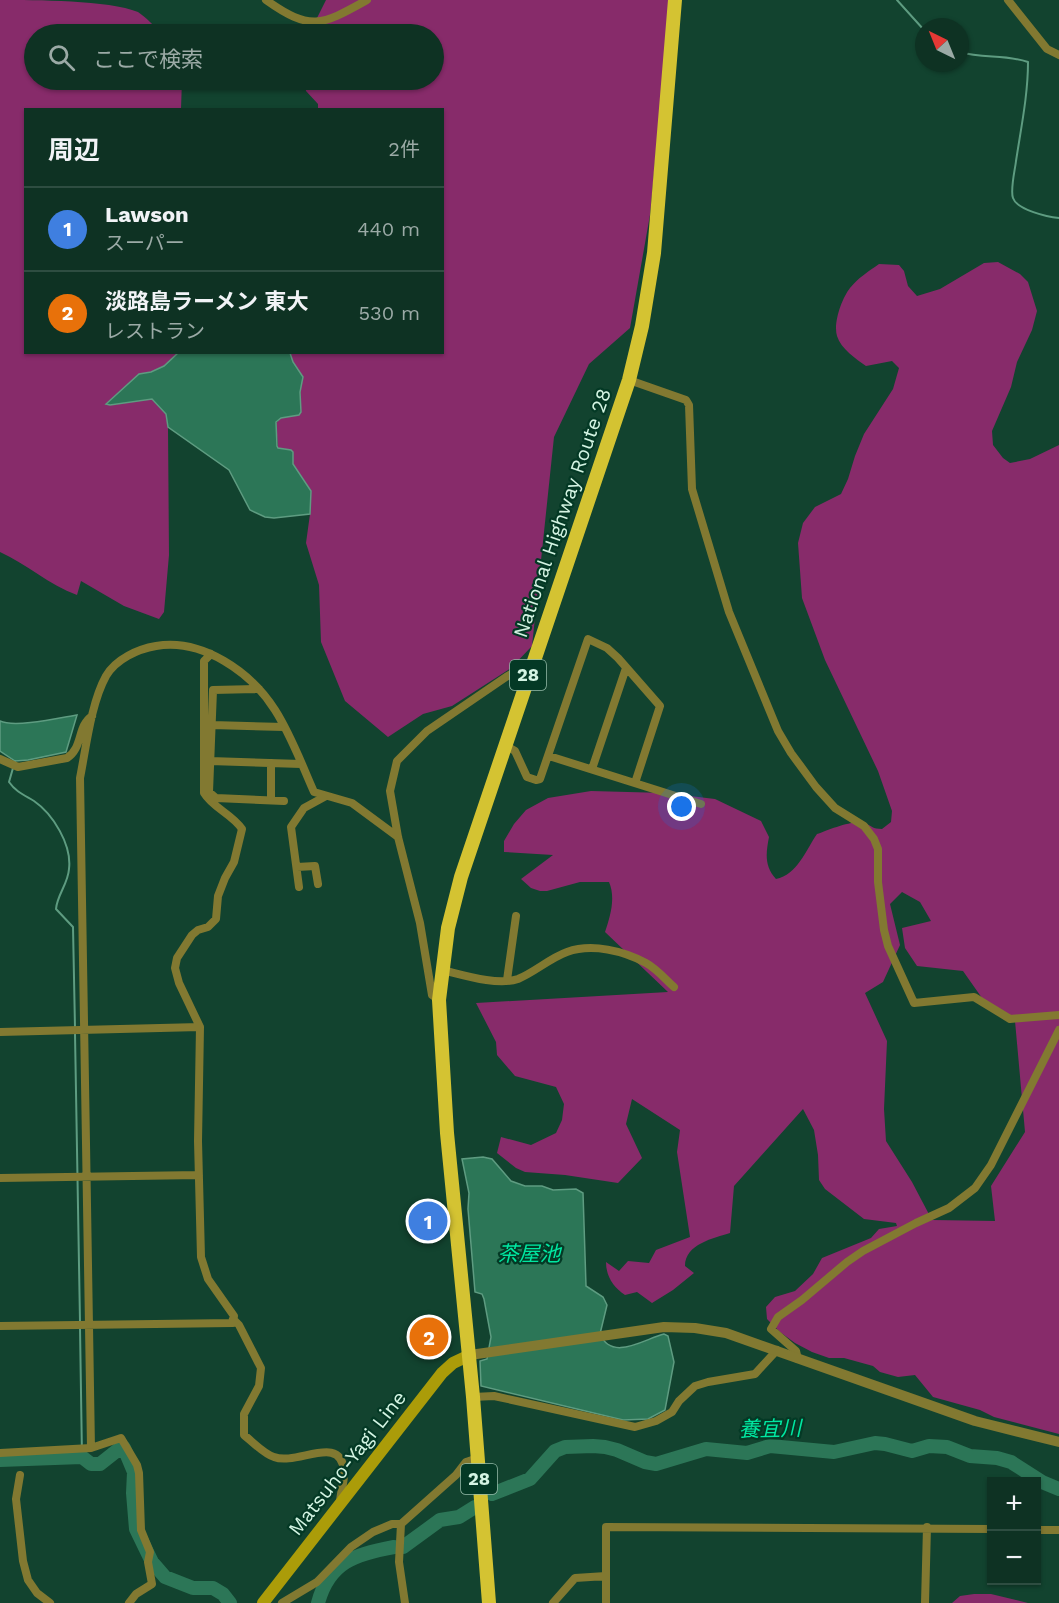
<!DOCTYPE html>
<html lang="ja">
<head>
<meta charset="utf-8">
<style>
	body { margin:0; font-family:"Work Sans","Noto Sans JP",sans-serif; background:#173a2b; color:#f1f3f6 }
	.controls { position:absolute; right:18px; bottom:18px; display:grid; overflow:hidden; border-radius:0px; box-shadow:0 2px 4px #0004 }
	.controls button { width:54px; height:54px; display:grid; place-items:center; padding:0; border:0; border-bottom:2px solid #2e4d41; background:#0e3223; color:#f1f3f6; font:30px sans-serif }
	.compass { position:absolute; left:915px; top:18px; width:54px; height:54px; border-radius:50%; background:#0e3223; box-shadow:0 2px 4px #0004; rotate:317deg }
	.you { position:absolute; left:682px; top:807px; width:21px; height:21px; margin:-15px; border:4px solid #fff; border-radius:50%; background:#1a73e8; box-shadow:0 0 0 9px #1a73e833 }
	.badge { display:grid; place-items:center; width:39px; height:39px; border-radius:50%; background:#8bbbb9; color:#fff; font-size:20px; font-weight:700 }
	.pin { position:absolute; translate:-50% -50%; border:3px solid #fff; box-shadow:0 2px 6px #0006 }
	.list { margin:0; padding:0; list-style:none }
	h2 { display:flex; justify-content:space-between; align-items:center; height:78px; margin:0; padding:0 24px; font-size:26px }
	h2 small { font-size:20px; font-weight:400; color:#9baaa6 }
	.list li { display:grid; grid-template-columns:39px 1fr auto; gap:18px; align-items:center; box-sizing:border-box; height:84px; padding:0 24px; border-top:2px solid #2e4d41 }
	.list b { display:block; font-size:22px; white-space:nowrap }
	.list p { margin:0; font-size:20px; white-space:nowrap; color:#9baaa6 }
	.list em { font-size:20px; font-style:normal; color:#9baaa6 }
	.icon { flex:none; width:33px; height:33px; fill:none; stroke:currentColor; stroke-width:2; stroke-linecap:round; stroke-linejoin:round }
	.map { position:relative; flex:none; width:1059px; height:1603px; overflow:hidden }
	.search { position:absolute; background:#0e3223; box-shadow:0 2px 4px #0004; left:24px; top:24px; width:420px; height:66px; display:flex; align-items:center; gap:15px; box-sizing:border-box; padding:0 21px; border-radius:33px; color:#9baaa6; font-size:22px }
	.panel { position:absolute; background:#0e3223; box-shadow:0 2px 4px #0004; left:24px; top:108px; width:420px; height:246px; border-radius:0px }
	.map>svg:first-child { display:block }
</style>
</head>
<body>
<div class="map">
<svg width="1059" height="1603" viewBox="0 0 1059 1603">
	<rect width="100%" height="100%" fill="#12432f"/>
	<path fill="#872b6a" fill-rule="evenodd" d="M 0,0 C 35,0 109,0 138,12 C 147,18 155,27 162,34 L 34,34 L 34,80 L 182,80 L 181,109 L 26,110 L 26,352 L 178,353 L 164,366 L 151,372 L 139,374 L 110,405 L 152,399 L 166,414 L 168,427 L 169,555 L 164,612 L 159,619 L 124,606 L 81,581 L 77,595 C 49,585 27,564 0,552 Z
		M 326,0 L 670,0 L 650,215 L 630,328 L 589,364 L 554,437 L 532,646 L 511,668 L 452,706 L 423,714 L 388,737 L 345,701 L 321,642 L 319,585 L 306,543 L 310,514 L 311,491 L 293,464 L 291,450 L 278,448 L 276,423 L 281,418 L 299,415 L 301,412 L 300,391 L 303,377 L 293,362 L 290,353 L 442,352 L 442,110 L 318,109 L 318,104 L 306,91 L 304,80 L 434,80 L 434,34 L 309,34 Z
		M 998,262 L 1020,274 L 1028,282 L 1037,311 L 1032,330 L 1017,362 L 1011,387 L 992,431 L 993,445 L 1003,458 L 1010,463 L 1030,459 L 1059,445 L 1059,1434 L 994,1417 L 980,1410 L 933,1397 L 915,1375 L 898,1377 L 880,1372 L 873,1366 L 844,1358 L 829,1358 L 812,1352 L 795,1343 L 780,1332 L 767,1319 L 766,1307 L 775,1297 L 795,1291 L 813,1274 L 822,1258 L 871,1238 L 879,1229 L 897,1226 L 896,1223 L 864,1219 L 825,1189 L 819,1180 L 818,1155 L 814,1130 L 803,1109 L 734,1186 L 730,1233 C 714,1238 685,1244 685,1266 L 694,1273 L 673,1290 L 652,1303 L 637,1292 L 625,1295 C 613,1287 606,1276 606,1262 L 619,1271 L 628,1261 L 649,1263 L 656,1250 L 690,1237 L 677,1152 L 680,1130 L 632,1099 L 626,1124 L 642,1158 L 618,1183 L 565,1175 L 525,1172 L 516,1168 L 497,1153 L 501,1137 L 531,1145 L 556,1133 L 562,1120 L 564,1104 L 556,1087 L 515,1076 L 497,1055 L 496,1042 L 476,1003 L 668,992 L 605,932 C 610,917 616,898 609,882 L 580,882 L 547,891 L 540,891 L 531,888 L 521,879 L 553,855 L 504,852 L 504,841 L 514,824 L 526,810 L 548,798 L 591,791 L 665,793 L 715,799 L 761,821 L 769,837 C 766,853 764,866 776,879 C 797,875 806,850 817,834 C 828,830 854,819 864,823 C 873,826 872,829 882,829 L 891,822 L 892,811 L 878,771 L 825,660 L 802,598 L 798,543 L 803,523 L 815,507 L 841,494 L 848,479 L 855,456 L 864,434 L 893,389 L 899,368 L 892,361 L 866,366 C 856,359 841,349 837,336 C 833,323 842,298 850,288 C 858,278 869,271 879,264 L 899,265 L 904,271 L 908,286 L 917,296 L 940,289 L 984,263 ZM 902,892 L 920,902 L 931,921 L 902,928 L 905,948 L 917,966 L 963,971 L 982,998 L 1015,1021 L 1025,1132 L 991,1186 L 995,1221 L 932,1220 L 912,1182 L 886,1141 L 884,1109 L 887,1041 L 865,993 L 883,982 L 900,945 L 890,904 Z
		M 974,1594 L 991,1594 L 1028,1603 L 952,1603 L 960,1596 Z"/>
	<path fill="#2c7657" stroke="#5e9c81" stroke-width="1.5" d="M 178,353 L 290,353 L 293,362 L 303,377 L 300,392 L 301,412 L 299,415 L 281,418 L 276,422 L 277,446 L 278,448 L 291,450 L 293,452 L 293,464 L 311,491 L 310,514 L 274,518 L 265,517 L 250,510 L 229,470 L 168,427 L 166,414 L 152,399 L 110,405 L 106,404 L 139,374 L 151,372 L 164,366 Z
		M 77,715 L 66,752 L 28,760 L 15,761 L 0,751 L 0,721 C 15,728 59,718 77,715 Z
		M 483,1157 L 492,1159 L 511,1181 L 525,1186 L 542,1186 L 553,1190 L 576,1189 L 583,1193 L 586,1286 L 603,1297 L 607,1305 L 600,1334 C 612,1362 644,1339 664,1334 L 668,1336 L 674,1362 L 665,1410 L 648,1419 L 623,1420 L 481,1386 L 480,1361 L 487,1359 L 491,1337 L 484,1299 L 482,1294 L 475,1292 L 468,1209 L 469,1193 L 462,1159 Z"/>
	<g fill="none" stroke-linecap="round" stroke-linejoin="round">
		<path stroke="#5e9c81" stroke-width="2" d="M 897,0 L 924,30
			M 960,52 C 982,59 1005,54 1028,62 C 1028,95 1021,128 1016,161 C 1015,170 1010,190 1013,198 C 1017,210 1048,217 1059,218
			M 15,761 L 9,782 C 16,792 24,795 34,801 C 53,814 72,845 69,869 C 68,884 57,895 56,909 L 73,927 L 75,1028
			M 75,1034 L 80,1322
			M 80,1328 L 82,1457"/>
		<path stroke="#2c7657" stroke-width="14" d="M 0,1460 L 82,1457 L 91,1464 L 100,1464 L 119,1449 L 124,1448 L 134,1472 L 133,1493 L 136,1529 L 152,1562 L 165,1577 L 193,1588 L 213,1588 L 223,1594 L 230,1603
			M 492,1494 L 530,1479 L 555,1451 L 565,1447 L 593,1446 L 605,1447 L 617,1450 L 645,1462 L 656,1464 L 706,1449 L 747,1453 L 770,1446 L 834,1452 L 875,1443 L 885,1444 L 912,1451 L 929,1446 L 947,1447 L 970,1456 L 997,1458 L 1011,1462 L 1042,1482 L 1059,1489
			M 403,1547 L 440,1520 L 459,1517 L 475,1507
			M 318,1603 C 329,1562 355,1554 394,1547"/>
		<path stroke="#827931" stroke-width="8" d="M 266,0 C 311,32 322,25 367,0
			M 1008,0 L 1047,49 L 1059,55
			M 629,380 L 686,400 L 689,405 L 692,489 L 729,612 L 778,731 L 791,753 L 816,787 L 835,808 L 864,826 L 874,839 L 878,849 L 878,882 L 884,930 L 888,946 L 914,1003 L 974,997 L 1010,1019 L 1059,1015
			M 259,689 L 213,690 L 209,792 L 216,798 L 284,801
			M 212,725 L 284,727
			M 505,745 L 515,751 L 527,777 L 536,780 L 540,779 L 588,639 L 607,648 L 618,658 L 660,706 L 635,783
			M 549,756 L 701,804
			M 0,759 L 18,767 L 67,758 C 83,748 77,726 92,716
			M 210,761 L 301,764
			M 271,763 L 271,800
			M 592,769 L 626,668
			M 297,867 L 315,866 L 318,884
			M 299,887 L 291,827 L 304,808 L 326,796
			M 442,970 C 463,975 497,986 518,979 C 535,972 550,958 567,952 C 592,943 624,951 646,963 C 657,969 666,980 674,987
			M 507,980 L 516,916
			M 439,1000 L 432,995 L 420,923 L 398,837 L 390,791 L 397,761 L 427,731 L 506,677 L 532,662
			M 0,1032 L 200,1027
			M 0,1178 L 199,1175
			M 233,1319 L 239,1325 L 261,1368 L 259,1386 L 244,1414 L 244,1435 C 253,1442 264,1454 274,1457 C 297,1466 341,1433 344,1471 C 345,1481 340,1493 340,1503
			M 0,1326 L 233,1323 L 234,1316 L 208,1279 L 201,1257 L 198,1141 L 200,1027 L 179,983 L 175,968 L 177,958 L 192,935 L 198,930 L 208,927 L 216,919 L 218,896 L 225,878 L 234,862 L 242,829 C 232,814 213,808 204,793 L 204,661 L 211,654
			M 798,1359 L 796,1351 L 771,1329 L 778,1317 L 802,1300 L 847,1262 L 863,1251 L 916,1223 L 949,1208 L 975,1188 L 991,1165 L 1059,1030
			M 473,1397 L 494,1396 L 635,1427 L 656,1421 L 672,1412 L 679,1401 L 695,1386 L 708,1382 L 755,1374 L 777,1350
			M 91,1448 L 80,778 C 86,748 91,703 106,676 C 116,659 138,649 156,646 C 202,638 251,672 275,710 C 291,735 302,765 314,792 L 352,803 L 398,837
			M 0,1453 L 91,1448 L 121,1438 L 137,1465 L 139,1473 L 141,1530 L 150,1552 L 148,1562 L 152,1584 L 136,1594 L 129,1603
			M 20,1475 L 16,1499 L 23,1561 L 28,1580 L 37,1593 L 50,1603
			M 401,1524 L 399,1562 L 405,1603
			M 1036,1530 L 1059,1530
			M 282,1603 L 317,1582 L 351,1547 L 373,1532 L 392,1524 L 401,1524 L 456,1475 L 466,1462 L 478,1458
			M 553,1603 L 575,1578 L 606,1576
			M 606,1603 L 606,1527 L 992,1529
			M 925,1603 L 927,1527"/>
		<path stroke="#827931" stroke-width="10" d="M 470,1355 L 664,1327 L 695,1328 L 726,1333 L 975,1421 L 1059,1442"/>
		<path stroke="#ab9c09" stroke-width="12" d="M 263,1603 L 442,1373 L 453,1363 L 470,1355"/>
		<path stroke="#d4c332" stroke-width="14" d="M 489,1603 L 473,1397 L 447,1133 L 439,1000 L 448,928 L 461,877 L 629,380 L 642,326 L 654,253 L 675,0"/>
	</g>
	<g text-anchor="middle" stroke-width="4.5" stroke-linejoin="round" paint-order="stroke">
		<g fill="#043925" stroke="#96bcaa" stroke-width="1.5">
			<rect x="510" y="660" width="36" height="30" rx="4.5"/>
			<rect x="461" y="1464" width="36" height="30" rx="4.5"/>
		</g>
		<g font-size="18" font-weight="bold" fill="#d4f4e3">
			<text x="528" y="681">28</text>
			<text x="479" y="1485">28</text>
		</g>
		<g font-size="20" fill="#d4f4e3" stroke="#043925">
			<text transform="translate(562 513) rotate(-71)" y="7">National Highway Route 28</text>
			<text transform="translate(347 1463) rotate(-52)" y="7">Matsuho-Yagi Line</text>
		</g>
		<g font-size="21" font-style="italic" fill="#01e7a1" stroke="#043925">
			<text x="529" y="1261">茶屋池</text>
			<text transform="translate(770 1429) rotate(-1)" y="7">養宜川</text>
		</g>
	</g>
</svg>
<div class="controls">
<button>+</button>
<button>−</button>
</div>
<svg class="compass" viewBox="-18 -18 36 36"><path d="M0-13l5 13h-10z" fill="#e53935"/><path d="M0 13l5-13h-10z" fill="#9baaa6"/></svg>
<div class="you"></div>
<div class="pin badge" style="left:428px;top:1221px;background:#3f7fe0">1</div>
<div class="pin badge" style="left:429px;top:1337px;background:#e8710a">2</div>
<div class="search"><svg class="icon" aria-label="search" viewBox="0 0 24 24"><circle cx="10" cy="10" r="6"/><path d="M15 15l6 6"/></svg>ここで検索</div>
<section class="panel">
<h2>周辺<small>2件</small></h2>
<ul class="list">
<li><span class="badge" style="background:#3f7fe0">1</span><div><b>Lawson</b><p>スーパー</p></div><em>440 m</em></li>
<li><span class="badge" style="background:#e8710a">2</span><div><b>淡路島ラーメン 東大</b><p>レストラン</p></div><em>530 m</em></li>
</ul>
</section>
</div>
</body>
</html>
